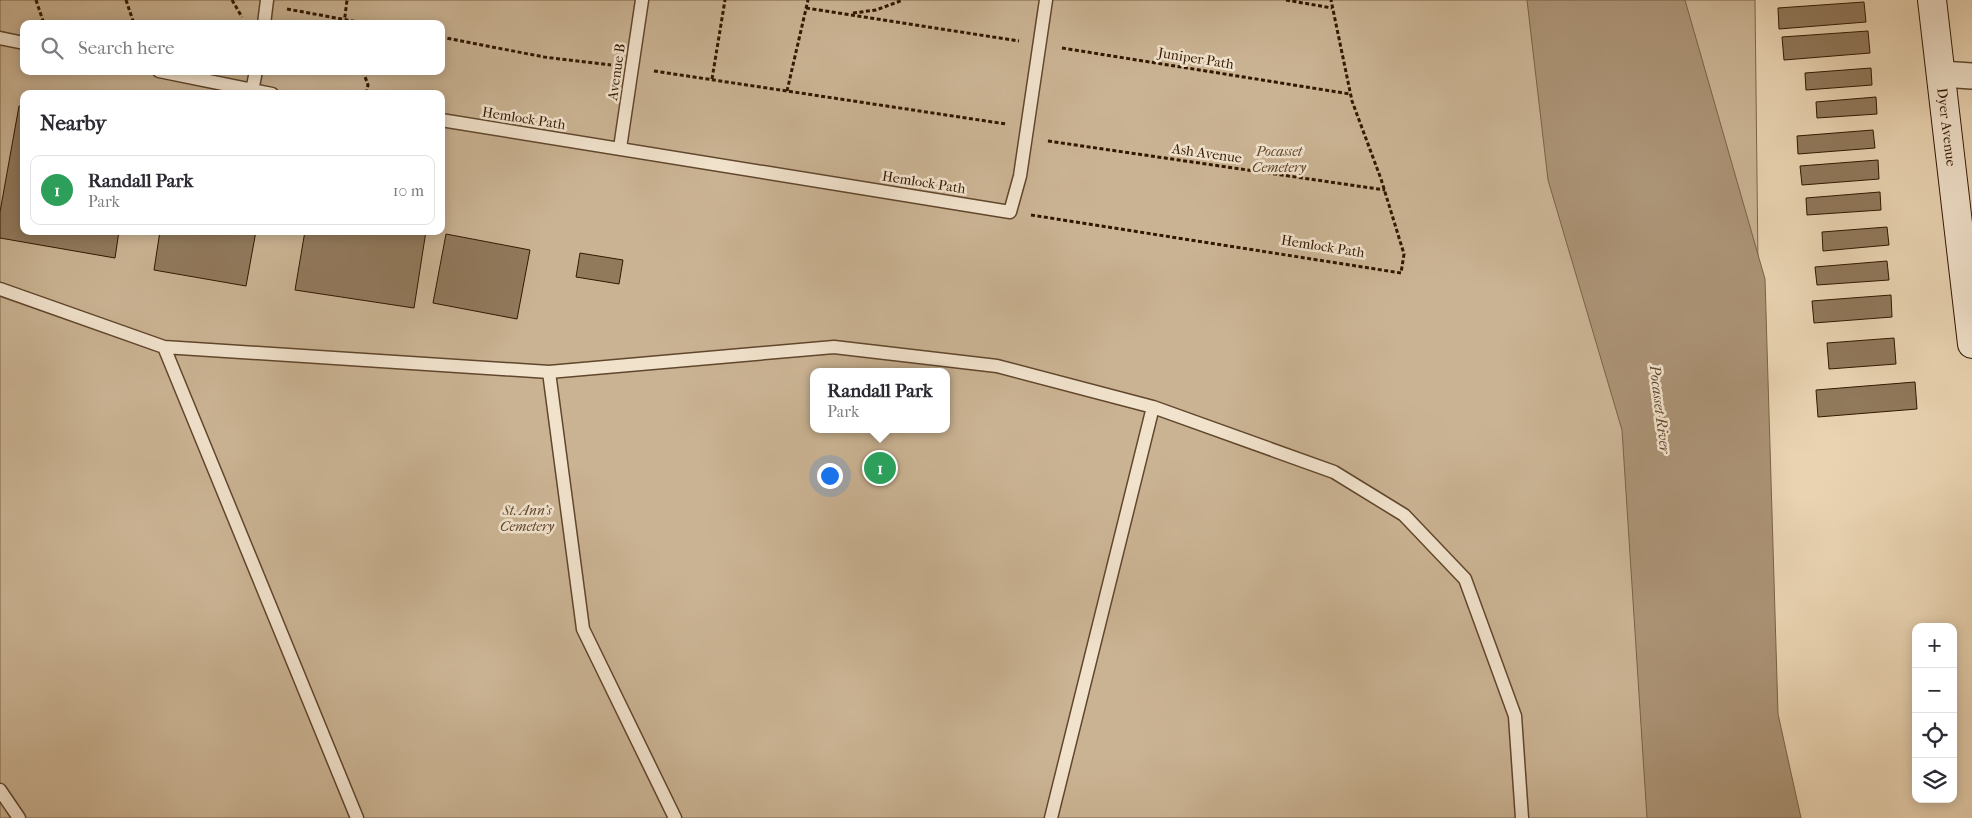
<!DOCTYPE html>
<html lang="en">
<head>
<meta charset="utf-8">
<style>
	body { margin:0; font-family:"IM FELL French Canon",serif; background:#f2f2f3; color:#2b2b33 }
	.controls { position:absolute; right:15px; bottom:15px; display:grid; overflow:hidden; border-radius:10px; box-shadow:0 2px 12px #0003 }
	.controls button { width:45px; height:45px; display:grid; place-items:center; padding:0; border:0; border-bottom:1px solid #e1e1e2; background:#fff; color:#2b2b33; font:25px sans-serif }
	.you { position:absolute; left:829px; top:475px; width:18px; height:18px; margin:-12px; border:4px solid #fff; border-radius:50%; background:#1a73e8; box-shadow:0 0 0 8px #1a73e833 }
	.badge { display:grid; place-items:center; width:32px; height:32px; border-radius:50%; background:#8f2418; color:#fff; font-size:16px; font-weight:700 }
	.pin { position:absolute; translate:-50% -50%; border:2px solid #fff; box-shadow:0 1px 5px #0006 }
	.popup { position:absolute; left:810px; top:368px; width:140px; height:65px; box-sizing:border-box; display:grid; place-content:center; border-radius:10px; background:#fff; filter:drop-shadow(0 1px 4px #0005); font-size:16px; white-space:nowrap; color:#7c7c81 }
	.popup b { font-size:19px; color:#2b2b33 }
	.popup::after { content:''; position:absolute; left:50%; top:100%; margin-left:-10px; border:10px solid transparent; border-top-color:#fff }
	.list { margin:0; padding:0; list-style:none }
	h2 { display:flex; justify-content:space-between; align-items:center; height:65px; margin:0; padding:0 20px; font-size:21px }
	h2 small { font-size:16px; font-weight:400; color:#7c7c81 }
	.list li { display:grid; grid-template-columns:32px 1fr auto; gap:15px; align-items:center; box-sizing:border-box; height:70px; margin:0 10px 10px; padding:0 10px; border:1px solid #e1e1e2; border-radius:10px }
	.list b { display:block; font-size:19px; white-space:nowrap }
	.list p { margin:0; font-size:16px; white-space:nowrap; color:#7c7c81 }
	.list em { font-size:16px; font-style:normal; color:#7c7c81 }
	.icon { flex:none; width:28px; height:28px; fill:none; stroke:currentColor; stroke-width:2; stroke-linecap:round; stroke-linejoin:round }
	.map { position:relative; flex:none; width:1972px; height:818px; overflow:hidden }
	.search { position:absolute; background:#fff; box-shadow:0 2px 12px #0003; left:20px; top:20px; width:425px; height:55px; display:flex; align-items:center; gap:12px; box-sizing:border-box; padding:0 18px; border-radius:10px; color:#7c7c81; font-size:19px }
	.panel { position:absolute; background:#fff; box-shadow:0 2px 12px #0003; left:20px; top:90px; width:425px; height:145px; border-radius:10px }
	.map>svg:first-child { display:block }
</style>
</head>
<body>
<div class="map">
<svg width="1972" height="818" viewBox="0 0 1972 818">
	<rect width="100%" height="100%" fill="#e9d3b1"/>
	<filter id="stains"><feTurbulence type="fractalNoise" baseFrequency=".004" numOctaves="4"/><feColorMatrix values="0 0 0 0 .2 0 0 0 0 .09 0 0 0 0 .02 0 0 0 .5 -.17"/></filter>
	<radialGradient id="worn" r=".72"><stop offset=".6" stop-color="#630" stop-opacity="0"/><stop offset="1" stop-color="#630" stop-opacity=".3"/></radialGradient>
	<path fill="#cab393" stroke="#7e654a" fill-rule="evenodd" d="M 0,0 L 1755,0 L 1763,705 L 1799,818 L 0,818 ZM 24,24 L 441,24 L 441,71 L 24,71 ZM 24,94 L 441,94 L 441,231 L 24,231 ZM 814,372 L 946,372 L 946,429 L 814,429 Z"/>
	<path fill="#ab9375" stroke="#7b6146" d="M 1527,0 L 1685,0 L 1765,279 L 1778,714 L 1801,818 L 1647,818 L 1622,430 L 1548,180 Z"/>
	<path fill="#91795c" stroke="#321700" d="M 1864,2 L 1866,22 L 1779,29 L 1778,8 Z
		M 1868,31 L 1870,53 L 1784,60 L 1782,37 Z
		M 1871,68 L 1872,85 L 1806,90 L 1805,73 Z
		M 1876,97 L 1877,114 L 1817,118 L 1816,102 Z
		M 19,106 L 24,107 L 24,231 L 119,231 L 115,258 L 0,238 L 0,212 Z
		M 1873,130 L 1875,148 L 1798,154 L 1797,136 Z
		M 1878,160 L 1879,179 L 1802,185 L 1800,166 Z
		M 1880,192 L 1881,210 L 1807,215 L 1806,198 Z
		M 1887,227 L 1889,245 L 1823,251 L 1822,232 Z
		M 160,231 L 256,231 L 246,286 L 154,270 Z
		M 305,231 L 426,231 L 414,308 L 295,290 Z
		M 446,234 L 530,250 L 517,319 L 433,303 Z
		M 580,253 L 623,260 L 619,284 L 576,277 Z
		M 1887,261 L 1889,280 L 1817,285 L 1815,267 Z
		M 1891,295 L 1892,317 L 1814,323 L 1812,301 Z
		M 1894,338 L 1896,364 L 1829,369 L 1827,343 Z
		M 1915,382 L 1917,409 L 1818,417 L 1816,390 Z"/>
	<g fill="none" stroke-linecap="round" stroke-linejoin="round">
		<g stroke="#60462c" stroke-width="15">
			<path id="lane" d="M 264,24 L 267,0
				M 0,38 L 24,43
				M 159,71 L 272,94
				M 252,91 L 256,71
				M 441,120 L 1010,212 L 1020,176 L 1046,0
				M 620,148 L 642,0
				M 0,289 L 164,347 L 549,372 L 834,347 L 997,366 L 1153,407 L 1334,472 L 1404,515 L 1465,579 L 1515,716 L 1522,818
				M 164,347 L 357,818
				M 549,372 L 583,629 L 675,818
				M 0,790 L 19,818
				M 1051,818 L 1153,407"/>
		</g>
		<g stroke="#60462c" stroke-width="28">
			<path id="street" d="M 1941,74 L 1972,76"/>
		</g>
		<g stroke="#321700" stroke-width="30">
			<path id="secondary" d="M 1932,0 L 1972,344"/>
		</g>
		<path stroke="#321700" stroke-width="3" stroke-dasharray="4 2.5" stroke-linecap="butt" d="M 36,0 L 44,24
			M 126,0 L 134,24
			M 232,0 L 242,17
			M 1286,0 L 1332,8
			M 806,8 L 1019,41
			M 287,9 L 369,24
			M 853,13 L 876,10 L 903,0
			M 344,24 L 347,0
			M 441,37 L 544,57 L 611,65
			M 1062,48 L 1350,94
			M 363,71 L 368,85 L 366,94
			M 654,71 L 1006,124
			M 712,79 L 725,0
			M 787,91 L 808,0
			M 1048,141 L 1385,190
			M 1031,215 L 1401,273 L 1404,254 L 1381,179 L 1352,101 L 1331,0"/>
		<use href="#lane" stroke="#f1e2cc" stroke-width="12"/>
		<use href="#street" stroke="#f1e2cc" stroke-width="25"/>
		<use href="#secondary" stroke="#f1e2cc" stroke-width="28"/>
	</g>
	<g text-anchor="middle" stroke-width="5" stroke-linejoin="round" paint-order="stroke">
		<g font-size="14" fill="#321700" stroke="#f1e2cc">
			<text transform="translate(1196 58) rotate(9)" y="5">Juniper Path</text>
			<text transform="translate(616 72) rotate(-82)" y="5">Avenue B</text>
			<text transform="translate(524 118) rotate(9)" y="5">Hemlock Path</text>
			<text transform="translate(1947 127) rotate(83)" y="5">Dyer Avenue</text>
			<text transform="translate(1207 153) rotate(8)" y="5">Ash Avenue</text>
			<text transform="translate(924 182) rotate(9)" y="5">Hemlock Path</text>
			<text transform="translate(1323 246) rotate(9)" y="5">Hemlock Path</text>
		</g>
		<g font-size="14" font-style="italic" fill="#60462c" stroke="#f1e2cc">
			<text x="1279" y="156">Pocasset<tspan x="1279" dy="16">Cemetery</tspan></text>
			<text x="527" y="515">St. Ann's<tspan x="527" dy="16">Cemetery</tspan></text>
		</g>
		<g font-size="15" font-style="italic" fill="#62492f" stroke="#f1e2cc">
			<text transform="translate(1660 409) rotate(83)" y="5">Pocasset River</text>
		</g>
	</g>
	<rect width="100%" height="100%" filter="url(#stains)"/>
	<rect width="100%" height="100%" fill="url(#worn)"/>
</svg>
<div class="controls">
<button>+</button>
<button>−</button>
<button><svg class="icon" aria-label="locate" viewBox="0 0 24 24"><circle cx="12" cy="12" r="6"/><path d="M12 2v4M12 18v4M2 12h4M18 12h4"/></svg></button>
<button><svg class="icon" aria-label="layers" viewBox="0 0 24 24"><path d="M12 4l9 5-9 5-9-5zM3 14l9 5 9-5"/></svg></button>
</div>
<div class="you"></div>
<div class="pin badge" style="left:880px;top:468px;background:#2e9e5b">1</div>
<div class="popup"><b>Randall Park</b>Park</div>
<div class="search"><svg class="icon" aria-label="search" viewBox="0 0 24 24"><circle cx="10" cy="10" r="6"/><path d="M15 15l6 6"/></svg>Search here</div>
<section class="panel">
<h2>Nearby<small></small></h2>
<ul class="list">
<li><span class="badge" style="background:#2e9e5b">1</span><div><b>Randall Park</b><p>Park</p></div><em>10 m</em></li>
</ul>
</section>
</div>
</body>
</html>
